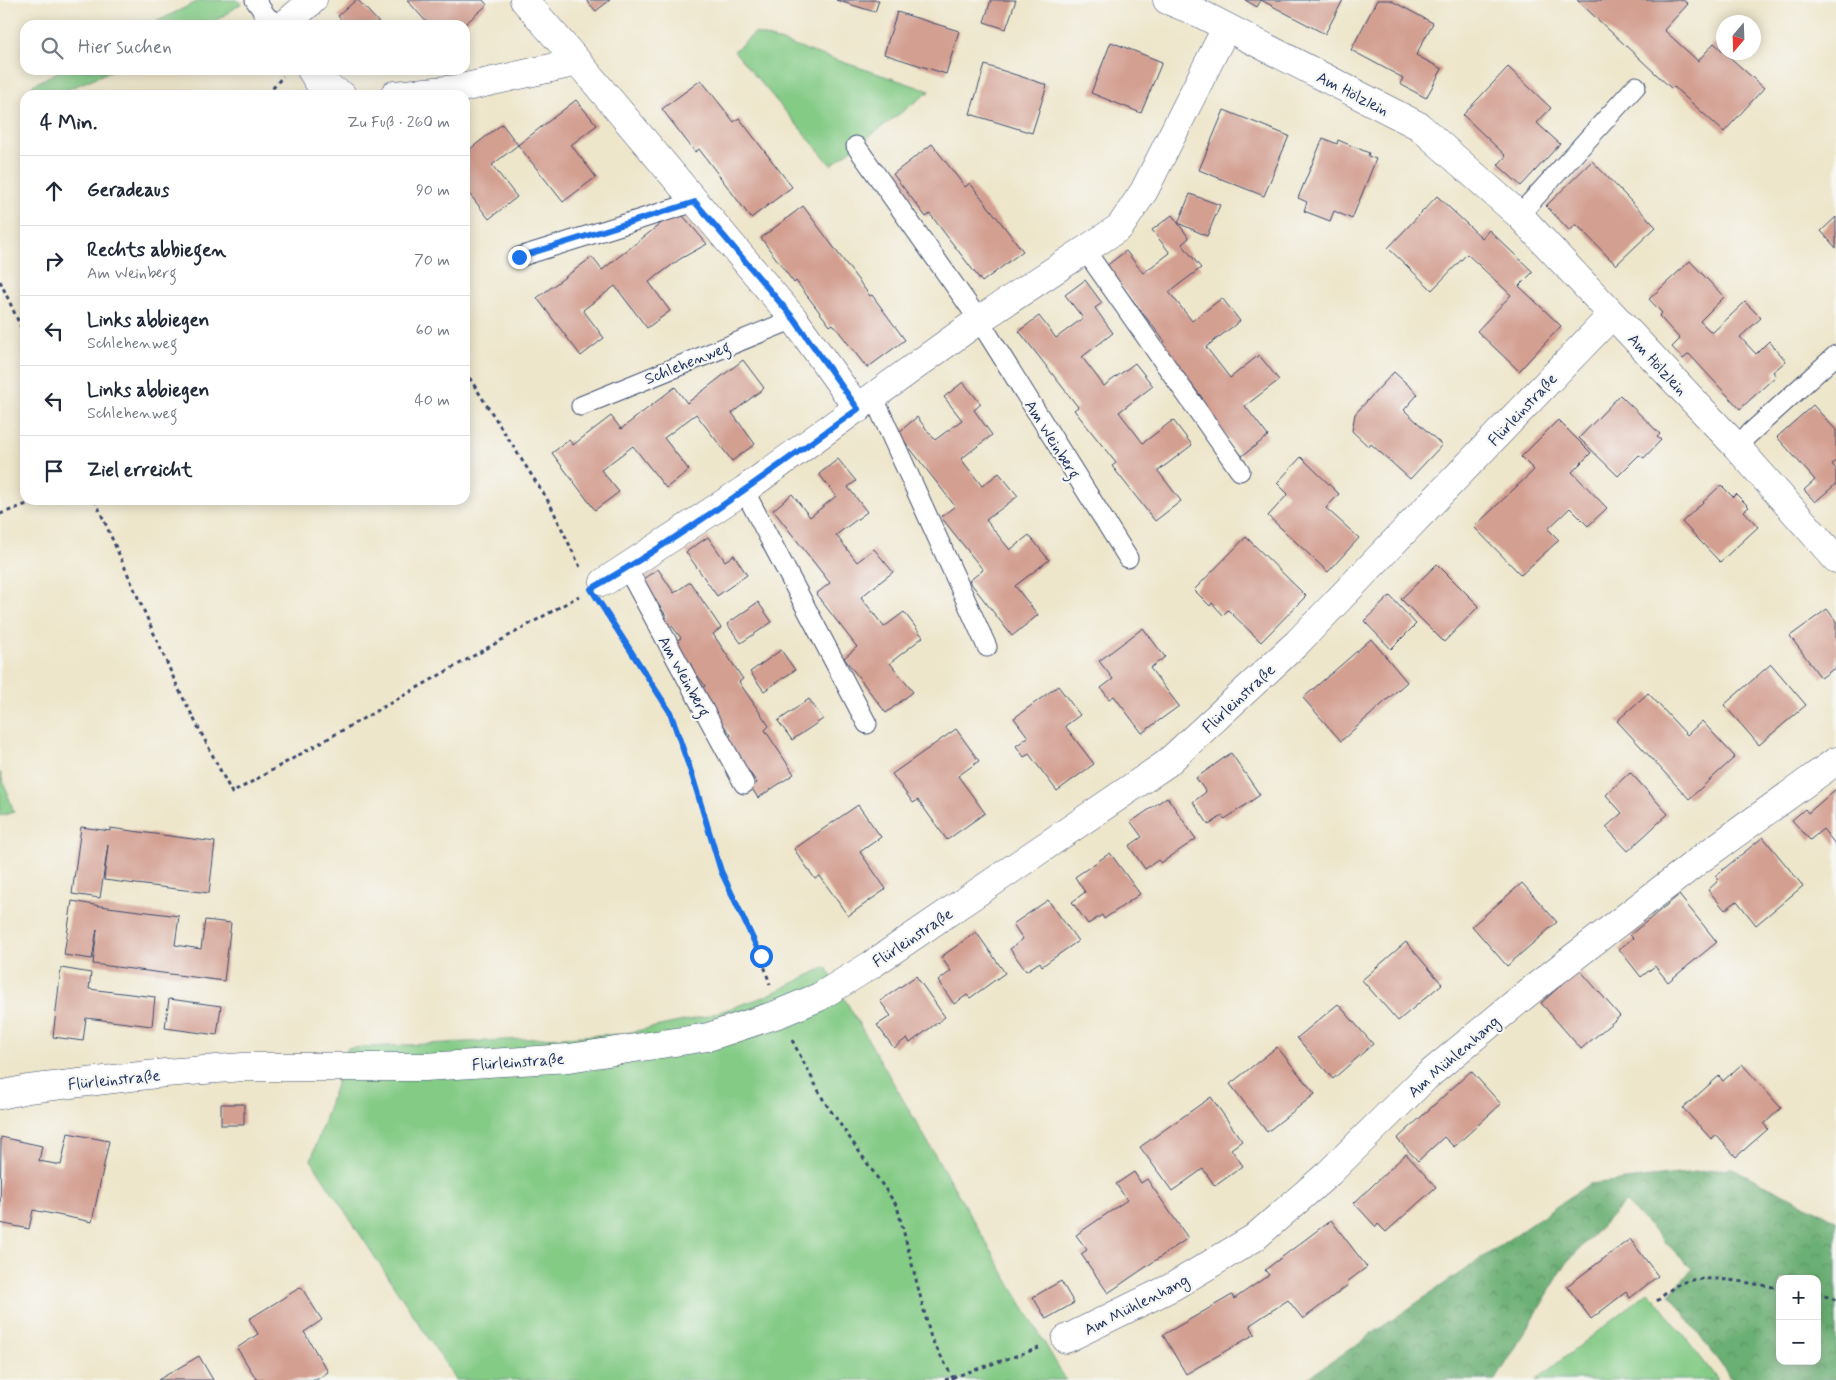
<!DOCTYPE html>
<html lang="de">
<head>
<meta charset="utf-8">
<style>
	body { margin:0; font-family:Mynerve,sans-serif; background:#f2f2f3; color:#1f2937 }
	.controls { position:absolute; right:15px; bottom:15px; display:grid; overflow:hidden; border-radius:10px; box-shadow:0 2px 12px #0003 }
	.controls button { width:45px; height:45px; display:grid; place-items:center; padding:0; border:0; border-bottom:1px solid #e0e1e3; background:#fff; color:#1f2937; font:25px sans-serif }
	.compass { position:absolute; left:1716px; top:15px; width:45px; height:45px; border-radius:50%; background:#fff; box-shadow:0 2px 12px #0003; rotate:199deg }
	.stop { position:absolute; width:15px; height:15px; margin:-11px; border:4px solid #1a73e8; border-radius:50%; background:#fff }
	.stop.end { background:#1a73e8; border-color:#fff; box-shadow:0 1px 5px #0008 }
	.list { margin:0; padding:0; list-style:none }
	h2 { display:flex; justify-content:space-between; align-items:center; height:65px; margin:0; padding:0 20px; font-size:21px }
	h2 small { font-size:16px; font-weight:400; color:#747a83 }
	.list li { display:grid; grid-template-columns:32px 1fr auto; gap:15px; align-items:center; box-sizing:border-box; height:70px; padding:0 20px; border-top:1px solid #e0e1e3 }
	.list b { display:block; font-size:19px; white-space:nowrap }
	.list p { margin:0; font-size:16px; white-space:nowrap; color:#747a83 }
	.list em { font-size:16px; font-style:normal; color:#747a83 }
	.icon { flex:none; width:28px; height:28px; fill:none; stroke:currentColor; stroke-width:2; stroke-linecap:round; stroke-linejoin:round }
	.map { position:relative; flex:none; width:1836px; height:1380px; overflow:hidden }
	.search { position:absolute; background:#fff; box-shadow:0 2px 12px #0003; left:20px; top:20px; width:450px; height:55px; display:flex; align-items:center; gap:12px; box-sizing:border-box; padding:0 18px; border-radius:15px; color:#747a83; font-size:19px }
	.panel { position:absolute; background:#fff; box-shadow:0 2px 12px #0003; left:20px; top:90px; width:450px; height:415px; border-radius:15px }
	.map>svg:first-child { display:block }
</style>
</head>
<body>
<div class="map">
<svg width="1836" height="1380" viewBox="0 0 1836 1380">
	<defs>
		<pattern id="forest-crowns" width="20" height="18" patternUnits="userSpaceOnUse" patternTransform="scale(1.25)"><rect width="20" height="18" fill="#6baf73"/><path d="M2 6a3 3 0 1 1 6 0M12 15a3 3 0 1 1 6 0" fill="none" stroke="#578f62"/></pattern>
	</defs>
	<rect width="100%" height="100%" fill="#f6f6f2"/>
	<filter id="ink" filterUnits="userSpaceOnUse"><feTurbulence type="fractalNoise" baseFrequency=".02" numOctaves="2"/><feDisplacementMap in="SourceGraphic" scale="10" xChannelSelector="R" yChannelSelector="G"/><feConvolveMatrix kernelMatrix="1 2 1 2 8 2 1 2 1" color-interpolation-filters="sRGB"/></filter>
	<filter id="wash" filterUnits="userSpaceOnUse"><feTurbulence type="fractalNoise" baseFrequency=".0096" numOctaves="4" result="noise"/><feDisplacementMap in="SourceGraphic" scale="20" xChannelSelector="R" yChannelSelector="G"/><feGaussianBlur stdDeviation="1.12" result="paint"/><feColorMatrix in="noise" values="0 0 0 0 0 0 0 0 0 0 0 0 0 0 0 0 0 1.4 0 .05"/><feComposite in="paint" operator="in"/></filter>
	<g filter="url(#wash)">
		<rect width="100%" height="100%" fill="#eee6cb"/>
		<path fill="#84cb86" stroke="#507d72" d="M 201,0 L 238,0 L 241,4 L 209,25 L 149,25 Z
			M 755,33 L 930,91 L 831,165 L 734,51 Z
			M 61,70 L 113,70 L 55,95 L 33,95 L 33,85 Z
			M 0,772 L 14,812 L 0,816 Z
			M 826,967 L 1066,1380 L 456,1380 L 311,1160 L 348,1048 L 622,1034 L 707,1016 L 764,997 Z
			M 1648,1292 L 1657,1301 L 1718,1380 L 1536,1380 Z"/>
		<path fill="url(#forest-crowns)" stroke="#436f68" fill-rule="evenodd" d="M 1732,1168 L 1836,1220 L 1836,1380 L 1732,1380 L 1670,1294 L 1692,1269 L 1625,1202 L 1567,1262 L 1496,1380 L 1305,1380 L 1589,1184 ZM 1780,1279 L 1817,1279 L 1817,1361 L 1780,1361 Z"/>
		<g id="blocks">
			<path fill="#d39f91" d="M 356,0 L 358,0 L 381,25 L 346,25 L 338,16 Z
				M 407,0 L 483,0 L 487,5 L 464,25 L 429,25 Z
				M 586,0 L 610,0 L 596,11 Z
				M 836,0 L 879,0 L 875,12 Z
				M 991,0 L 1016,0 L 1006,29 L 984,22 Z
				M 1245,0 L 1343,0 L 1325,34 L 1261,0 L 1257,7 Z
				M 1377,0 L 1390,0 L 1433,23 L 1416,55 L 1442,69 L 1426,98 L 1400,84 L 1403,78 L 1351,50 Z
				M 1577,0 L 1683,0 L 1688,4 L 1664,30 L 1698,61 L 1714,43 L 1764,88 L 1724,132 L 1674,87 L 1672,89 Z
				M 897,12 L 959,31 L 946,74 L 884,54 Z
				M 1111,42 L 1162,62 L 1141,113 L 1091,93 Z
				M 985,65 L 1047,85 L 1032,133 L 970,114 Z
				M 1508,67 L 1551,108 L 1537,123 L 1560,144 L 1521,186 L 1498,165 L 1506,156 L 1463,115 Z
				M 701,80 L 734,122 L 739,118 L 792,187 L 751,218 L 699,149 L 695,152 L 662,109 Z
				M 576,100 L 597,125 L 571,145 L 596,177 L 563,202 L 518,145 Z
				M 1224,110 L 1289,136 L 1264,196 L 1199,170 Z
				M 502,124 L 518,145 L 492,165 L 517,197 L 489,219 L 468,192 L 465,195 L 465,153 Z
				M 1323,138 L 1337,144 L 1338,140 L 1369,153 L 1368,156 L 1376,159 L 1352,219 L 1334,211 L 1330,221 L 1304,211 L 1307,202 L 1298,198 Z
				M 932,144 L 965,187 L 970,183 L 1023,251 L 982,282 L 930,214 L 926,217 L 893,174 Z
				M 1592,161 L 1656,227 L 1616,265 L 1576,224 L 1570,231 L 1546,206 Z
				M 1190,194 L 1220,205 L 1207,236 L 1178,223 Z
				M 1437,196 L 1482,238 L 1489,230 L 1533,272 L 1519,286 L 1561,326 L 1519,371 L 1477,331 L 1511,295 L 1467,254 L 1432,290 L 1388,248 Z
				M 803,206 L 870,296 L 872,295 L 905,340 L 867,368 L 833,324 L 830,326 L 796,281 L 794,283 L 761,238 Z
				M 678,210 L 707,244 L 680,259 L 649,282 L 670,311 L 647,328 L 615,286 L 583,310 L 604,338 L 581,356 L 537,298 L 592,257 L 602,270 Z
				M 1172,215 L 1189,238 L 1182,244 L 1201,268 L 1169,292 L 1192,321 L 1222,298 L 1240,321 L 1206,347 L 1230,378 L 1259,355 L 1279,380 L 1245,406 L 1268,436 L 1242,456 L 1199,401 L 1203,399 L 1161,345 L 1165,342 L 1106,266 L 1126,251 L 1143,273 L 1170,253 L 1152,230 Z
				M 1836,217 L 1836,248 L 1821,231 Z
				M 1690,261 L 1724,297 L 1700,321 L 1712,333 L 1745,302 L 1761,318 L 1740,337 L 1756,354 L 1769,341 L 1786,361 L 1773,372 L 1776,376 L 1740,409 L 1689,354 L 1683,359 L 1672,347 L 1680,339 L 1659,316 L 1662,313 L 1649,299 Z
				M 1085,280 L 1102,303 L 1095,308 L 1113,333 L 1082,357 L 1104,386 L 1135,363 L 1153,386 L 1119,412 L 1143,443 L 1173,420 L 1192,445 L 1158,471 L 1181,501 L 1155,521 L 1112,466 L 1116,463 L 1074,410 L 1078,407 L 1019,331 L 1039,316 L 1056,338 L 1083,318 L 1065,295 Z
				M 743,360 L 764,388 L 732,413 L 755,444 L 732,461 L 696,414 L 664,438 L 689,470 L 666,488 L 633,446 L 601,470 L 619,492 L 595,510 L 552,453 L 569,440 L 573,445 L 611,416 L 621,429 L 675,387 L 687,403 Z
				M 1394,372 L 1418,394 L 1404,410 L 1442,445 L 1410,479 L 1371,444 L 1369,447 L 1352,431 L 1355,414 Z
				M 963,382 L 981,404 L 974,410 L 992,435 L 961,459 L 982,486 L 999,473 L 1018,496 L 986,520 L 1010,550 L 1029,535 L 1049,560 L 1015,586 L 1038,615 L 1012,636 L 969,581 L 983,570 L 941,517 L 955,506 L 898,433 L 917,417 L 935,440 L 962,420 L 944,397 Z
				M 1620,395 L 1660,434 L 1657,437 L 1661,440 L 1644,458 L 1639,455 L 1618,476 L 1579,438 Z
				M 1813,405 L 1836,430 L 1836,461 L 1832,464 L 1836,469 L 1836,484 L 1815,502 L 1804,490 L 1815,480 L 1777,437 Z
				M 1558,420 L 1591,453 L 1572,472 L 1607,508 L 1588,526 L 1570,508 L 1548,529 L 1559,540 L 1521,575 L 1474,527 L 1534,470 L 1521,457 Z
				M 1301,457 L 1339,494 L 1326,508 L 1359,538 L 1328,572 L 1268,516 L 1288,494 L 1277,483 Z
				M 838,459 L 856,481 L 848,487 L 867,512 L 836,535 L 857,562 L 874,549 L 893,572 L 861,597 L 884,627 L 904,612 L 923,637 L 890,663 L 913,692 L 886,713 L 844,658 L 857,647 L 816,594 L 830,583 L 773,510 L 792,494 L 810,517 L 836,496 L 819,474 Z
				M 1721,485 L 1733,497 L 1736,494 L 1749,507 L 1744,511 L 1758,527 L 1720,562 L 1682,522 Z
				M 708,537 L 725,561 L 734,555 L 747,575 L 717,596 L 686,552 Z
				M 1246,537 L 1306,596 L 1261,642 L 1228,610 L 1223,615 L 1212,603 L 1210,606 L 1194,590 Z
				M 1437,564 L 1479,606 L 1444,642 L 1401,599 Z
				M 658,569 L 674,593 L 690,582 L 721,628 L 713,634 L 743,679 L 739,682 L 769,726 L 765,730 L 794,774 L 758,798 L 751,787 L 757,783 L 748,770 L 742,773 L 725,739 L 731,735 L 722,723 L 717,726 L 711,717 L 716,713 L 699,690 L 705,686 L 698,676 L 693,679 L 686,670 L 692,666 L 674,642 L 681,638 L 672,626 L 667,628 L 662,620 L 667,617 L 658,604 L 654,607 L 637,583 Z
				M 1390,596 L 1416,624 L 1391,649 L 1364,621 Z
				M 758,602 L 772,622 L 741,643 L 727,624 Z
				M 1827,609 L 1836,621 L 1836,667 L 1821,678 L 1790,636 Z
				M 1143,628 L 1165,657 L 1150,668 L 1179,706 L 1142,733 L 1114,696 L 1109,699 L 1101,688 L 1113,679 L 1099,661 Z
				M 1371,639 L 1407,682 L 1341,741 L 1303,698 Z
				M 781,650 L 795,670 L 764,691 L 750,672 Z
				M 1771,664 L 1806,705 L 1759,745 L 1724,705 Z
				M 1058,686 L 1080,715 L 1065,726 L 1094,764 L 1057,791 L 1029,754 L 1024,757 L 1016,746 L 1028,737 L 1014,718 Z
				M 1648,693 L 1687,735 L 1702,721 L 1735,757 L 1689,799 L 1617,721 Z
				M 809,699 L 823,719 L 792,740 L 778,721 Z
				M 956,729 L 979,761 L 958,776 L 985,813 L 947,840 L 918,800 L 913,803 L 892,774 Z
				M 1231,753 L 1260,795 L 1225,819 L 1222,816 L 1209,825 L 1193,802 L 1206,792 L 1196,778 Z
				M 1630,772 L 1668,814 L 1628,851 L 1606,827 L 1622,813 L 1606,795 Z
				M 1836,789 L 1836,845 L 1823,829 L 1810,840 L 1792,820 L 1805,809 L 1808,813 Z
				M 1167,797 L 1196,839 L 1161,863 L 1158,860 L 1145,869 L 1129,846 L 1142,837 L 1131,822 Z
				M 858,805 L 881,837 L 860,852 L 886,889 L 848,916 L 820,876 L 815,879 L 794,849 Z
				M 81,827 L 110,831 L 110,828 L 215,842 L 209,893 L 104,880 L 108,845 L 100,898 L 72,894 Z
				M 1763,837 L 1803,886 L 1756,925 L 1737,901 L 1725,910 L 1708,890 L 1719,880 L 1715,876 Z
				M 1110,853 L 1140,894 L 1104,919 L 1102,915 L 1088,924 L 1072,902 L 1085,892 L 1075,877 Z
				M 1522,883 L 1557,922 L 1507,966 L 1472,926 Z
				M 1679,895 L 1717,942 L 1668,982 L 1655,966 L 1641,977 L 1619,949 L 1633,938 L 1630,935 Z
				M 1048,900 L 1078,941 L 1042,966 L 1040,962 L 1026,971 L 1010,949 L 1023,939 L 1013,924 Z
				M 72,901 L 100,906 L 179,916 L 175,945 L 201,949 L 205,920 L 231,923 L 224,981 L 93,964 L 97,929 L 92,959 L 64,955 Z
				M 976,932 L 1005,973 L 970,998 L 967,995 L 954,1004 L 938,981 L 951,971 L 941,957 Z
				M 1406,942 L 1442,984 L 1398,1021 L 1362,980 Z
				M 61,968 L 91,973 L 89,989 L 155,997 L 152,1026 L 86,1018 L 83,1041 L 53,1037 Z
				M 1579,969 L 1620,1016 L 1581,1049 L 1541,1003 Z
				M 916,976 L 945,1017 L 910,1043 L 907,1038 L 894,1048 L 877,1025 L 891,1016 L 880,1001 Z
				M 169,999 L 221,1006 L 217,1035 L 165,1028 Z
				M 1338,1004 L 1373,1044 L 1333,1079 L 1297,1038 Z
				M 1277,1047 L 1315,1094 L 1267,1132 L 1230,1084 Z
				M 1742,1064 L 1781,1108 L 1764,1124 L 1768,1129 L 1736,1157 L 1716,1135 L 1711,1139 L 1683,1108 L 1719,1076 L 1723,1081 Z
				M 1471,1071 L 1501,1104 L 1454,1147 L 1444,1137 L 1418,1161 L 1397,1139 Z
				M 1211,1097 L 1242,1141 L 1231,1149 L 1243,1166 L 1215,1186 L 1203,1169 L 1172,1191 L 1140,1147 Z
				M 221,1104 L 244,1104 L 244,1125 L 221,1125 Z
				M 68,1133 L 109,1141 L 92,1222 L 33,1210 L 29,1229 L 0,1223 L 1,1137 L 42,1146 L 39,1161 L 61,1165 Z
				M 1406,1154 L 1436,1187 L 1386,1232 L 1378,1224 L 1376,1227 L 1354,1203 Z
				M 1134,1172 L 1141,1183 L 1147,1179 L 1188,1238 L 1108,1293 L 1081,1254 L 1087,1250 L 1076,1235 L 1127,1200 L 1116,1184 Z
				M 1331,1220 L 1367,1267 L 1347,1282 L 1348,1285 L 1303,1319 L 1288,1300 L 1250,1325 L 1255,1334 L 1186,1374 L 1163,1335 L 1232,1295 L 1234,1299 L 1269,1275 L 1265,1270 Z
				M 1630,1239 L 1658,1276 L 1630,1298 L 1626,1292 L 1591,1319 L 1567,1286 Z
				M 1061,1281 L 1074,1303 L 1046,1319 L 1033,1297 Z
				M 301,1287 L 322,1320 L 304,1332 L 328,1372 L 316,1380 L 257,1380 L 237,1348 L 258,1334 L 249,1319 Z
				M 199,1356 L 213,1380 L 158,1380 Z"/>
		</g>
	</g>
	<g filter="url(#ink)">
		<use href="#blocks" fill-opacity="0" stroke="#3b4a6e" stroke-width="1"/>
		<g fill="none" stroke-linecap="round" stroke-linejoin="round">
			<g stroke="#3b4a6e" stroke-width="21">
				<path id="service" d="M 255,0 L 267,17 L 280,25
					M 856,146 L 979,320 L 1128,558
					M 1519,215 L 1636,86
					M 1085,250 L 1240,471
					M 519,257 L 695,202
					M 874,398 L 987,647
					M 581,406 L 794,319
					M 1736,446 L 1836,355
					M 744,490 L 867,724
					M 627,568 L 744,784"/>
			</g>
			<g stroke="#3b4a6e" stroke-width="29">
				<path id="minor" d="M 524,0 L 578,62 L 794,319 L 858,409
					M 1167,0 L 1199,13 L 1419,126 L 1519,215 L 1736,446 L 1836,559
					M 284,25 L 313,0
					M 311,70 L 319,83 L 342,95
					M 394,95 L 457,89 L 578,62
					M 604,582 L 744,490 L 979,320 L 1120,227 L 1144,191 L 1226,28
					M 0,1095 L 28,1089 L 165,1073 L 243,1067 L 425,1067 L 569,1058 L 708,1037 L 778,1014 L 819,997 L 871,965 L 1166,764 L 1297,643 L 1612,315
					M 1066,1339 L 1172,1287 L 1254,1238 L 1329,1173 L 1426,1077 L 1525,995 L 1702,858 L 1836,761"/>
			</g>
			<path stroke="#3b4a6e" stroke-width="3" stroke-dasharray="4 4" stroke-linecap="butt" d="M 270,95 L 269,93 L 283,76
				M 0,281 L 25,336
				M 465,371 L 550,504 L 580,567
				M 95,500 L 178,688 L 232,793 L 579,596
				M 0,514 L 38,500
				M 605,612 L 670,712 L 692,775 L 721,871 L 761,955 L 770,985
				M 792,1040 L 824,1101 L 897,1206 L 931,1338 L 954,1380
				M 1817,1293 L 1836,1300
				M 1657,1301 C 1663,1296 1671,1288 1679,1284 C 1707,1272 1750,1284 1780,1288
				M 945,1380 L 1039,1348"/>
			<use href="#service" stroke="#fff" stroke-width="19"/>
			<use href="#minor" stroke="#fff" stroke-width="28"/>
		</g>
	</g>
	<g fill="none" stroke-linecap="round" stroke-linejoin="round" filter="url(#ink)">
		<path stroke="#1a73e8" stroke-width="6" d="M 519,257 L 695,202 L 794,319 L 858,409 C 771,471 684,536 591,589 L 670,712 L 692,775 L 721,871 L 761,956"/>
	</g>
	<g text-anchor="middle" stroke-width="4.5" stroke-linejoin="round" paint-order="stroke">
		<g font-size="16" fill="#1b2f5e" stroke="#f6f6f2">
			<text transform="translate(1353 93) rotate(27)" y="6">Am Hölzlein</text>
			<text transform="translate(687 362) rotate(-22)" y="6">Schlehenweg</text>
			<text transform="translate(1658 364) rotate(47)" y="6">Am Hölzlein</text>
			<text transform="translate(1522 409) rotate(-47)" y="6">Flürleinstraße</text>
			<text transform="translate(1053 439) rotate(58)" y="6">Am Weinberg</text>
			<text transform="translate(685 676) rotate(61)" y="6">Am Weinberg</text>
			<text transform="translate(1238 698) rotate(-43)" y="6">Flürleinstraße</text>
			<text transform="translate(912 937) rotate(-34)" y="6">Flürleinstraße</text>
			<text transform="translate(1453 1056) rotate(-41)" y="6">Am Mühlenhang</text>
			<text transform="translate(518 1061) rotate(-4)" y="6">Flürleinstraße</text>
			<text transform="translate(114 1079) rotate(-6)" y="6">Flürleinstraße</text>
			<text transform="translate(1136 1304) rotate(-27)" y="6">Am Mühlenhang</text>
		</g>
	</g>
</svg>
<div class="controls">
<button>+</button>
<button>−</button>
</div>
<svg class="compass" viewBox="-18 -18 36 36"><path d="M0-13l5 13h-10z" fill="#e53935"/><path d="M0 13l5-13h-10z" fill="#747a83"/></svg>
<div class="stop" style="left:761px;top:956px"></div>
<div class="stop end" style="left:519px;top:257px"></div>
<div class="search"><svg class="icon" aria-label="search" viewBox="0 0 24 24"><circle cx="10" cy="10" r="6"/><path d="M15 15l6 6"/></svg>Hier suchen</div>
<section class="panel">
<h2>4 Min.<small>Zu Fuß · 260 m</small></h2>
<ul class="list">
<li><svg class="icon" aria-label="ahead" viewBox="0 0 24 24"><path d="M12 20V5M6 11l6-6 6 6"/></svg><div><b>Geradeaus</b></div><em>90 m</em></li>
<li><svg class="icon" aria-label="right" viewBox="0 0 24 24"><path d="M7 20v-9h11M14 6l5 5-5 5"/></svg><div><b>Rechts abbiegen</b><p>Am Weinberg</p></div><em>70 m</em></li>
<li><svg class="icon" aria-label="left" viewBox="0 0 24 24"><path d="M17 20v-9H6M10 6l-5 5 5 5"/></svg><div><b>Links abbiegen</b><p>Schlehenweg</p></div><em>60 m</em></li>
<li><svg class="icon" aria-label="left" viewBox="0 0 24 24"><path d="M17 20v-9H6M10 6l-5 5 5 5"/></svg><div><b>Links abbiegen</b><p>Schlehenweg</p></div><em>40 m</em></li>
<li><svg class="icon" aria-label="arrive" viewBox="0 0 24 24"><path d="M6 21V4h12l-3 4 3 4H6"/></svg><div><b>Ziel erreicht</b></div></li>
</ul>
</section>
</div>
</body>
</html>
